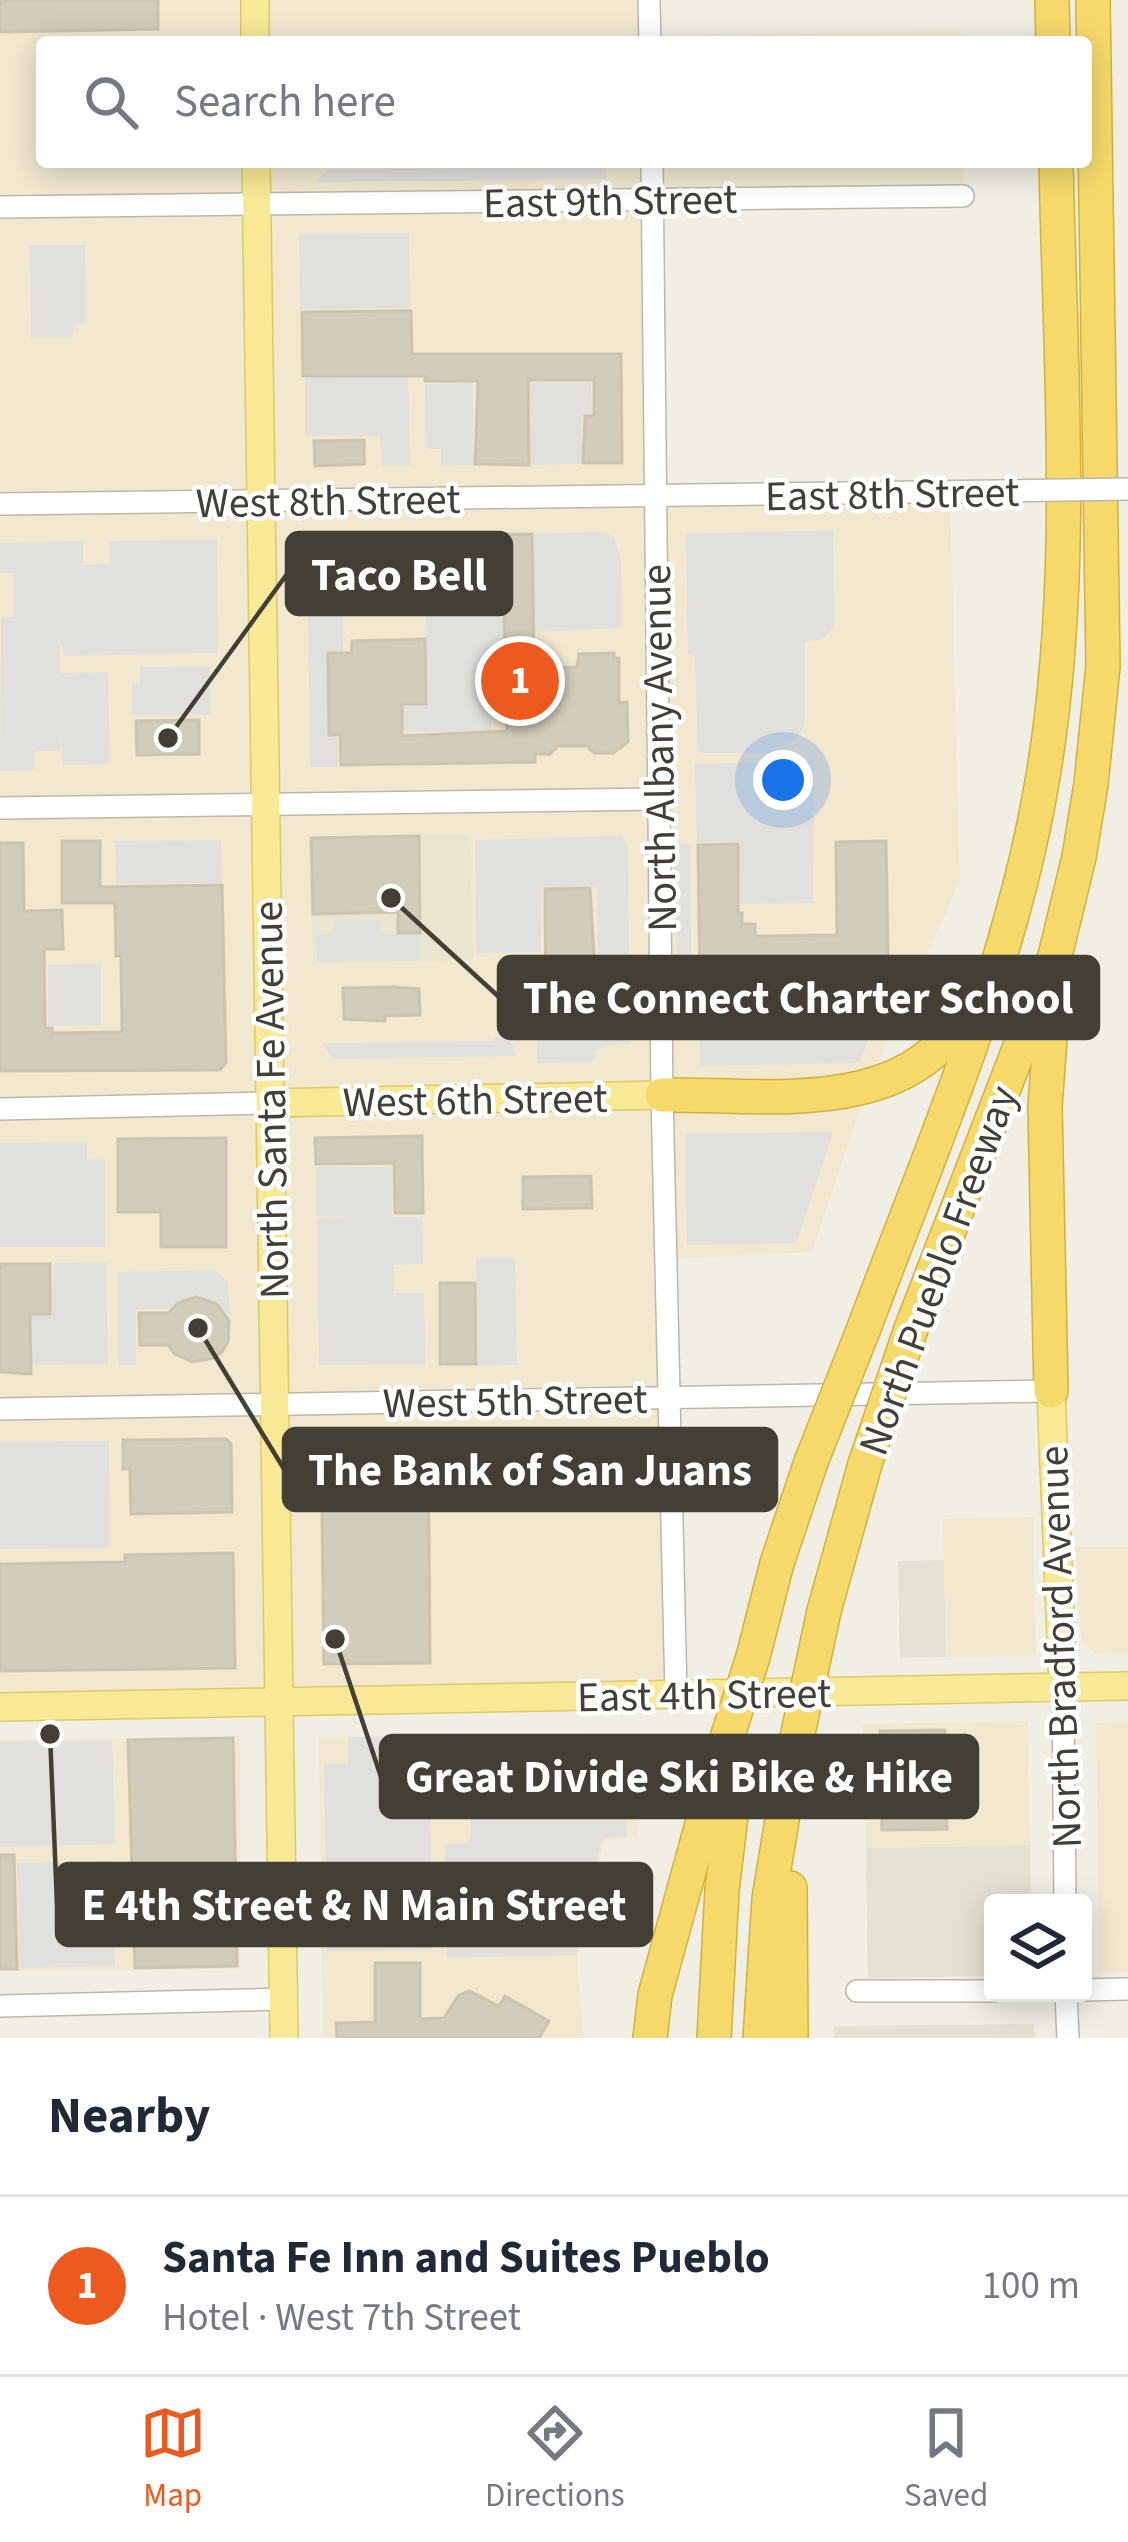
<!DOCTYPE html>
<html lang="en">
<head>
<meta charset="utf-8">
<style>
	body { margin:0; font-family:"Source Sans 3",sans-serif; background:#f6f6f7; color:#1f2937 }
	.controls { position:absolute; right:36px; bottom:36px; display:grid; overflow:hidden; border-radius:12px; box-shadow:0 6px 30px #0003 }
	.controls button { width:108px; height:108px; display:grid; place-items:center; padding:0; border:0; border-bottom:3px solid #e0e1e3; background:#fff; color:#1f2937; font:60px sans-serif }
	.you { position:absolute; left:783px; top:780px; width:42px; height:42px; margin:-30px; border:9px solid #fff; border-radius:50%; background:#1a73e8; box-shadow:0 0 0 18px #1a73e833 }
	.badge { display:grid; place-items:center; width:78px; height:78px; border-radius:50%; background:#ed5a1f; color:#fff; font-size:39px; font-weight:700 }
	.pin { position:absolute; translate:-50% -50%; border:6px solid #fff; box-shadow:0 3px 12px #0006 }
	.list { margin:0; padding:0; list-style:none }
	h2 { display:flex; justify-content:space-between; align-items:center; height:156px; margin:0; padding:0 48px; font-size:51px }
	h2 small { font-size:39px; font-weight:400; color:#747a83 }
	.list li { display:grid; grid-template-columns:78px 1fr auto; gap:36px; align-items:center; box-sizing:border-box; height:180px; padding:0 48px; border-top:3px solid #e0e1e3 }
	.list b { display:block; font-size:45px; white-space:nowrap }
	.list p { margin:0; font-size:39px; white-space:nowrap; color:#747a83 }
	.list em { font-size:39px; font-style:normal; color:#747a83 }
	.icon { flex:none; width:66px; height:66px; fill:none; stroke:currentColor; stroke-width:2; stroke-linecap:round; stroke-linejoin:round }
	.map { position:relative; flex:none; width:1128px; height:2038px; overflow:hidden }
	.search { position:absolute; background:#fff; box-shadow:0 6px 30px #0003; left:36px; right:36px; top:36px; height:132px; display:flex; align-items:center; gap:30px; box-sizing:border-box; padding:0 42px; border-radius:12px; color:#747a83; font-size:45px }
	.sheet { height:336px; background:#fff }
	nav { display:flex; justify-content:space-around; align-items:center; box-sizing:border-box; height:168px; border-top:3px solid #e0e1e3; background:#fff; font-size:33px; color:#747a83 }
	nav a { display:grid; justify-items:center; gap:6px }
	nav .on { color:#ed5a1f }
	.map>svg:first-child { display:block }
</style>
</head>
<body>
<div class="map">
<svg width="1128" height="2038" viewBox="0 0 1128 2038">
	<rect width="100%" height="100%" fill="#f1efe4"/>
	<path fill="#e5e1d2" d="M 944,1560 L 946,1657 L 900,1658 L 898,1561 Z
		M 1030,1845 L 1031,1903 L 993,1903 L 993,1976 L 868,1978 L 866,1848 Z
		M 1034,2024 L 1035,2038 L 834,2038 L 834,2026 Z"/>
	<path fill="#f2e8d0" d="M 0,0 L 649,0 L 650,35 L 961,31 L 961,42 L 42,42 L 42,162 L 963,162 L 963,196 L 654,200 L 656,496 L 950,491 L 960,881 L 867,1089 L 812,1252 L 667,1259 L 676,1694 L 0,1707 Z
		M 1033,1517 L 1036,1656 L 946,1657 L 943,1519 Z
		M 1076,1547 L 1128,1547 L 1128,1655 L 1094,1653 L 1081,1637 Z
		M 1028,1721 L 1030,1845 L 866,1848 L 863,1724 Z
		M 1128,1721 L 1128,1972 L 1099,1972 L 1096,1723 Z
		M 636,1733 L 638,1838 L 604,1841 L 577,1959 L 584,2038 L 323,2038 L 319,1737 Z
		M 240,1736 L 240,1969 L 0,1971 L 0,1740 Z"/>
	<path fill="#e9e5cf" d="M 470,834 L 473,960 L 313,963 L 310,837 Z"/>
	<path fill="#e2e0dc" d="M 606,166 L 606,179 L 315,182 L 327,170 Z
		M 409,233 L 410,308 L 300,309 L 299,234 Z
		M 30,245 L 85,245 L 86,324 L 75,324 L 71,338 L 31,338 Z
		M 408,377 L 410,466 L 382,466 L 380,436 L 305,435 L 305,378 Z
		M 591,382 L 592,415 L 582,416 L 582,464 L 531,465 L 530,383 Z
		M 473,383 L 473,465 L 441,466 L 441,449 L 426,449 L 425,384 Z
		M 833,530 L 834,626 L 822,640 L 805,641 L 805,724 L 796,740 L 769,753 L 698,753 L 695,655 L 688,654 L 686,534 Z
		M 601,532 L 614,537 L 621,561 L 622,628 L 533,632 L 532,534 Z
		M 307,537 L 335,537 L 335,601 L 342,601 L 343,652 L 327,653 L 327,735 L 338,736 L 338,767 L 310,767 Z
		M 217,540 L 218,653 L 64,656 L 63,647 L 60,646 L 60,673 L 108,672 L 110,764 L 62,765 L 61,730 L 60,751 L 34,751 L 34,770 L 0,771 L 1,618 L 14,617 L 14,573 L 0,573 L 0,543 L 83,541 L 83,565 L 110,564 L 110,541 Z
		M 490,568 L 490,580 L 503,580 L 506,719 L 491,720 L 491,733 L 389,731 L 388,705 L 427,704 L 426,615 L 358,615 L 345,599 L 346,577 L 372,577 L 372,569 Z
		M 210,666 L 210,715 L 132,715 L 132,684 L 140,684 L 140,667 Z
		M 814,761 L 813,903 L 740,904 L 739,842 L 697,842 L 695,764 Z
		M 622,836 L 628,845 L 630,1044 L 613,1043 L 594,1052 L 594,1062 L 537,1063 L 538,1013 L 599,1011 L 597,886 L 541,887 L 541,952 L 476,953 L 475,840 Z
		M 221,840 L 222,883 L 116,884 L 115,841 Z
		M 674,843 L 690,844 L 692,1016 L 679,1017 Z
		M 334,920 L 380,920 L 381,934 L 419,934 L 419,961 L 317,962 L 316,934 L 334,934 Z
		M 101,964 L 101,1025 L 48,1026 L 48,965 Z
		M 504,969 L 526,970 L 526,1039 L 510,1040 L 517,1056 L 332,1059 L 323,1043 L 492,1041 L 504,1029 Z
		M 892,986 L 859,1063 L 700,1066 L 699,989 Z
		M 833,1132 L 796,1243 L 687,1245 L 685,1134 Z
		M 87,1142 L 87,1159 L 105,1160 L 105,1247 L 0,1247 L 0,1143 Z
		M 316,1167 L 392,1167 L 392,1217 L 422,1217 L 423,1264 L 394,1265 L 394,1293 L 424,1293 L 425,1364 L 319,1365 L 317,1218 L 360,1217 L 316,1216 Z
		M 476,1258 L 515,1258 L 517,1365 L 478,1366 Z
		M 106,1262 L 108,1364 L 31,1365 L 30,1285 L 52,1287 L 54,1263 Z
		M 216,1270 L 228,1283 L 230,1316 L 217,1303 L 199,1297 L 185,1299 L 171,1309 L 136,1309 L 136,1365 L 118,1365 L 117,1272 Z
		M 109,1441 L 110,1548 L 0,1549 L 0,1442 Z
		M 429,1736 L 432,1950 L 327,1951 L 324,1764 L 348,1764 L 348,1737 Z
		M 112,1740 L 115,1844 L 0,1847 L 0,1742 Z
		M 601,1740 L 625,1741 L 627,1837 L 602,1838 L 576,1955 L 447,1958 L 445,1845 L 467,1843 L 471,1834 L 469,1743 L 524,1742 L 526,1809 L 602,1808 Z
		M 114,1861 L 115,1966 L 20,1968 L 17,1863 Z"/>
	<path fill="#d2ccba" stroke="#ccc4ae" stroke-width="3" d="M 0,0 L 158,0 L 158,29 L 0,32 Z
		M 411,311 L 412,354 L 621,354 L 622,463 L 583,463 L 585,416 L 594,416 L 594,380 L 528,380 L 529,465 L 475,464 L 478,381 L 425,381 L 425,376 L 303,376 L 302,312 Z
		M 364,440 L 364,464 L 315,466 L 314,441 Z
		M 532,534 L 534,668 L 577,667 L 579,654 L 614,653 L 614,658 L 619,658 L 619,703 L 627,702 L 628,742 L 613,753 L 594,753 L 587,746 L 558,746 L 550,754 L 535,754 L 535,762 L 341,765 L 340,734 L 329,735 L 328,653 L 351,653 L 352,641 L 425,639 L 426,704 L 402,704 L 402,736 L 507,731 L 503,566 L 370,568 L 370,575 L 337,576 L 337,537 Z
		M 199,720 L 199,754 L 137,755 L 136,721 Z
		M 419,836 L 420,933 L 398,933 L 398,912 L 313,914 L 311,838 Z
		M 62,841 L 100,841 L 100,887 L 222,885 L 226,1063 L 220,1070 L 0,1071 L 0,843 L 23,843 L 24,911 L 62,910 L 63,949 L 44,949 L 45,1028 L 52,1028 L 52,1033 L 122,1032 L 121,956 L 116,956 L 115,903 L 62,903 Z
		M 886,841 L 888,957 L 877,957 L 878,982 L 703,984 L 700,980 L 698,845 L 738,844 L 738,913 L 742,913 L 742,924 L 755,924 L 755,936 L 837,935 L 836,842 Z
		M 590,888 L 597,1009 L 546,1009 L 545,889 Z
		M 394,987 L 419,989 L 420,1015 L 385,1016 L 385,1021 L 344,1019 L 343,988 Z
		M 422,1136 L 423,1213 L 395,1213 L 394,1163 L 316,1164 L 315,1138 Z
		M 226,1138 L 226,1247 L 161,1247 L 161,1212 L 118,1212 L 118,1139 Z
		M 591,1176 L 592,1208 L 523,1209 L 523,1177 Z
		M 0,1264 L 50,1264 L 50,1314 L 30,1314 L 31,1374 L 0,1372 Z
		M 440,1283 L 475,1283 L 476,1364 L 440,1364 Z
		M 196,1297 L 217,1304 L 229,1321 L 228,1342 L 222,1352 L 213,1358 L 193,1362 L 175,1354 L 168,1345 L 140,1345 L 139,1313 L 168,1313 L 178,1303 Z
		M 428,1435 L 430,1663 L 324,1664 L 321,1437 Z
		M 226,1439 L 231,1444 L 232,1512 L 131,1514 L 130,1469 L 123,1469 L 123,1440 Z
		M 233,1553 L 235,1668 L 0,1671 L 0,1564 L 125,1562 L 125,1555 Z
		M 945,1730 L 947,1829 L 882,1830 L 880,1731 Z
		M 233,1738 L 237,1966 L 135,1968 L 128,1740 Z
		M 0,1855 L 14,1855 L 17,1969 L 0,1969 Z
		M 375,1963 L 420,1963 L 420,2019 L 444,2018 L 458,1996 L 469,1991 L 499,2006 L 505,1996 L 549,2021 L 539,2038 L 337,2038 L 336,2023 L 375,2022 Z"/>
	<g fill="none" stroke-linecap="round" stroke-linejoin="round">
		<g stroke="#bcb7a7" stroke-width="24">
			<path id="minor" d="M 649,0 L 650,42
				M 652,162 L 662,1095 L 676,1694
				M 0,207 L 963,196
				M 0,504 L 998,491
				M 0,808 L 658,799
				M 0,1109 L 270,1103
				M 0,1409 L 1051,1391
				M 1063,1688 L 1065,1903
				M 1083,1990 L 1128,1989
				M 857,1991 L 993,1991
				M 1066,1993 L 1068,2038
				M 0,2006 L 284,1999"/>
		</g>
		<g stroke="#dcc967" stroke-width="30">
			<path id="major" d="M 255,0 L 255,42
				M 256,162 L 284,2038
				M 270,1103 L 662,1095
				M 1051,1391 L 1063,1688
				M 0,1707 L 1128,1686"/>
		</g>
		<g stroke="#d3b03c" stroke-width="36">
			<path id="highway" d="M 1052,0 L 1053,42
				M 662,1095 C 769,1094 916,1120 969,1003
				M 864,1328 C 931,1149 1010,971 1042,782 C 1077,581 1060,365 1056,162
				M 911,1329 L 1055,956 L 1079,857 L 1091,784 L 1103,666 L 1093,0
				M 1051,1391 L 1045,1106 L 1053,998
				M 824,1611 L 865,1464
				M 753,1657 L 777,1563 L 811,1462
				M 790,1888 L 791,2038
				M 650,2038 L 655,1995 L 718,1766
				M 714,2038 L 722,1890 L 737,1767
				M 760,2038 L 769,1899 L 791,1766"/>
		</g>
		<use href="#minor" stroke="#fff" stroke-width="21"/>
		<use href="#major" stroke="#f8e996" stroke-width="27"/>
		<use href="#highway" stroke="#f5da6b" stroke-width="33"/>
		<g stroke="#bcb7a7" stroke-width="24" stroke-linecap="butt">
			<path id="minor-bridge" d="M 998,491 L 1128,489"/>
		</g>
		<g stroke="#d3b03c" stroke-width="36" stroke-linecap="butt">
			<path id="highway-bridge" d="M 811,1462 L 864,1328
				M 865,1464 L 911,1329
				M 718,1766 L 753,1657
				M 791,1766 L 824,1611"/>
		</g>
		<use href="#minor-bridge" stroke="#fff" stroke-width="21"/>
		<use href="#highway-bridge" stroke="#f5da6b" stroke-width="33"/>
	</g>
	<g text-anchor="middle" stroke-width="9" stroke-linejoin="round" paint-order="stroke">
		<g font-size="42" fill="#433f34" stroke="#fff">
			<text transform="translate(610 200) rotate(-1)" y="15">East 9th Street</text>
			<text transform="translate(892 493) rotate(-1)" y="15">East 8th Street</text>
			<text transform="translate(328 500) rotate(-1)" y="15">West 8th Street</text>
			<text transform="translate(658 748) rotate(-91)" y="15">North Albany Avenue</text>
			<text transform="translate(475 1099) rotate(-1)" y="15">West 6th Street</text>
			<text transform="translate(270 1100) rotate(-91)" y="15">North Santa Fe Avenue</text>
			<text transform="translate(937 1270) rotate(-70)" y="15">North Pueblo Freeway</text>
			<text transform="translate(515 1400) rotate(-1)" y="15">West 5th Street</text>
			<text transform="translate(1059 1647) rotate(-92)" y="15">North Bradford Avenue</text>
			<text transform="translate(704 1694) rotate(-1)" y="15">East 4th Street</text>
		</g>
	</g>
	<path fill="none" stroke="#433f34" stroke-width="4.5" d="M168 738L287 574M391 898L499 997M198 1328L284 1469M335 1639L381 1777M50 1734L57 1904"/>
	<g fill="#433f34" stroke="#fff" stroke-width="4.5">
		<circle cx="168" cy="738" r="12"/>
		<circle cx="391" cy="898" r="12"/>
		<circle cx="198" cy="1328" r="12"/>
		<circle cx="335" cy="1639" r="12"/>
		<circle cx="50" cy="1734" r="12"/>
	</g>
	<g fill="#433f34" stroke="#433f34" stroke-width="4.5">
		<rect x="287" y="533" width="224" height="81" rx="12"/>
		<rect x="499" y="957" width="599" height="81" rx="12"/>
		<rect x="284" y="1429" width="492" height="81" rx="12"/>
		<rect x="381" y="1736" width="596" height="81" rx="12"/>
		<rect x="57" y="1864" width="594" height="81" rx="12"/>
	</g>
	<g font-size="45" text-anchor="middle" font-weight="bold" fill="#fff">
		<text x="399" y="590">Taco Bell</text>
		<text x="798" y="1013">The Connect Charter School</text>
		<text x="530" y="1485">The Bank of San Juans</text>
		<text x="679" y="1792">Great Divide Ski Bike &amp; Hike</text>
		<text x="354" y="1920">E 4th Street &amp; N Main Street</text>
	</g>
</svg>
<div class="controls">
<button><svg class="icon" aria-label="layers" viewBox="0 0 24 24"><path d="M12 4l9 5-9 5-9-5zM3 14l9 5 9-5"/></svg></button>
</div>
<div class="you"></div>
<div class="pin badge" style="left:520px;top:681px">1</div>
<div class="search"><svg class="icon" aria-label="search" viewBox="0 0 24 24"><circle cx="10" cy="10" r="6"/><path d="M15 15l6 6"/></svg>Search here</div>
</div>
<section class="sheet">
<h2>Nearby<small></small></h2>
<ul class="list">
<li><span class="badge">1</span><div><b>Santa Fe Inn and Suites Pueblo</b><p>Hotel · West 7th Street</p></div><em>100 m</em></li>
</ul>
</section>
<nav>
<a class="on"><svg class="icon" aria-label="map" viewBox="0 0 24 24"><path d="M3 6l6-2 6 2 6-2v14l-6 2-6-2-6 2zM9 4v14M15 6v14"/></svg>Map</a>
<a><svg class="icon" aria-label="directions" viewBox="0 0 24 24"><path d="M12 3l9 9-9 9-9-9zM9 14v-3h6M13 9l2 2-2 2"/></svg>Directions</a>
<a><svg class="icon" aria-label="saved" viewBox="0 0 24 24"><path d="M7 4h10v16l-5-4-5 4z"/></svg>Saved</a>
</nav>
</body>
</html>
